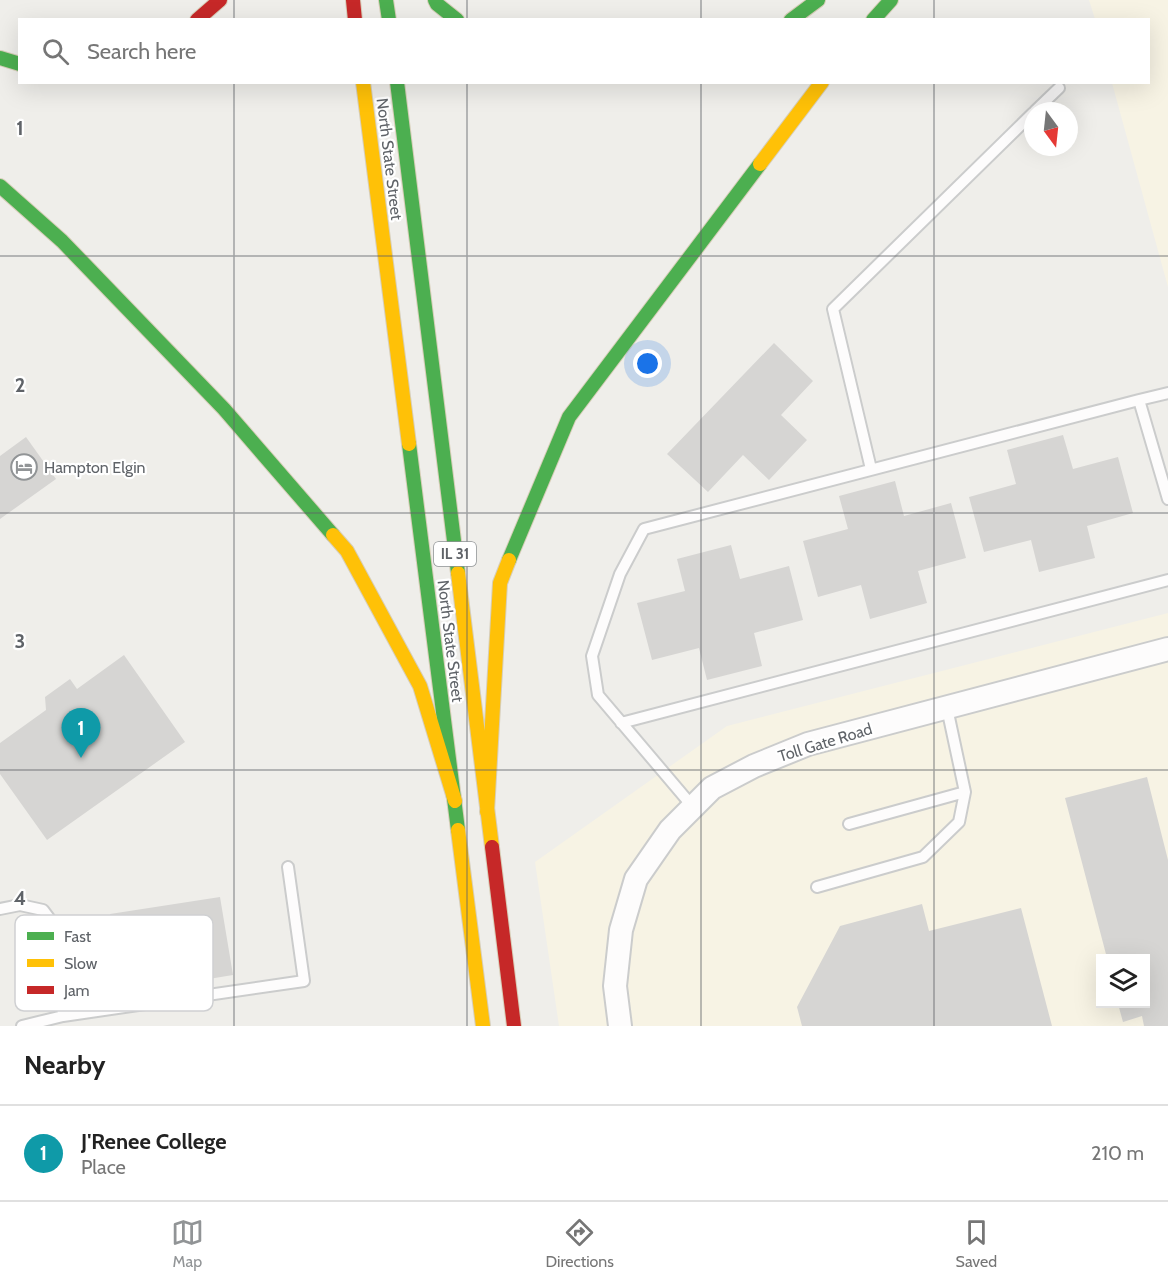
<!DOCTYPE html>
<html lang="en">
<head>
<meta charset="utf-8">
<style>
	body { margin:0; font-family:Cabin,sans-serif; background:#f6f6f6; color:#222 }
	.controls { position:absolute; right:18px; bottom:18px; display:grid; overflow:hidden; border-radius:0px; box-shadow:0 6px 24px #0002 }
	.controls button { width:54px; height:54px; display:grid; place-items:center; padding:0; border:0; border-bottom:2px solid #e0e0e0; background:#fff; color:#222; font:30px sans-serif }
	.compass { position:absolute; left:1024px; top:102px; width:54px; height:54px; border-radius:50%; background:#fff; box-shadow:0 6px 24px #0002; rotate:165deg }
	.you { position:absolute; left:648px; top:364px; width:21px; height:21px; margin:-15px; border:4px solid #fff; border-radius:50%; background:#1a73e8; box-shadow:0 0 0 9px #1a73e833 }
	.badge { display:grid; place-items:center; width:39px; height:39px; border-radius:50%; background:#919496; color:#fff; font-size:20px; font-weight:700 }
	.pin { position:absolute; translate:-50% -50px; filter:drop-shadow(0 2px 3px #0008) }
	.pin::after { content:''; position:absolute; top:32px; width:21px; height:18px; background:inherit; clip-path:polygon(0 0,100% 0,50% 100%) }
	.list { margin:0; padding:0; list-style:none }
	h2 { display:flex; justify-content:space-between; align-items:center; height:78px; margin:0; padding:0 24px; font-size:26px }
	h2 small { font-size:20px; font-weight:400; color:#767676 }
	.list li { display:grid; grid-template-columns:39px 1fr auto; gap:18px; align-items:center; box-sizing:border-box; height:96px; padding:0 24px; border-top:2px solid #e0e0e0 }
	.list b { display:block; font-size:22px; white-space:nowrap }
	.list p { margin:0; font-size:20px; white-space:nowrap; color:#767676 }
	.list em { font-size:20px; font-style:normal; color:#767676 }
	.icon { flex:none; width:33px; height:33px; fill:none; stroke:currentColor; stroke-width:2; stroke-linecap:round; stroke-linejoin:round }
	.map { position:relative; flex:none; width:1168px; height:1026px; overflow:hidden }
	.search { position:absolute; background:#fff; box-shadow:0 6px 24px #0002; left:18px; right:18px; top:18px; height:66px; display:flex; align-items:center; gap:15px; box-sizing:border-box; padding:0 21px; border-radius:0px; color:#767676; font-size:22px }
	.sheet { height:174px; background:#fff }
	nav { display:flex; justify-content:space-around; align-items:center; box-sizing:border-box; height:84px; border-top:2px solid #e0e0e0; background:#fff; font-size:16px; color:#767676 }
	nav a { display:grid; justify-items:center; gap:3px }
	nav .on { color:#919496 }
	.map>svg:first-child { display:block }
</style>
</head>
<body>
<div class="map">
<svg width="1168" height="1026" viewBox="0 0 1168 1026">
	<rect width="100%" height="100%" fill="#efeeea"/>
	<path fill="#f7f3e4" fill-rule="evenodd" d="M 1089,0 L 1168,0 L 1168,287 L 1112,83 L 1148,82 L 1148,20 L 1095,19 Z
		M 1168,613 L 1168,1026 L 559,1026 L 535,862 L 727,726 ZM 1100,958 L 1146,958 L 1146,1004 L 1100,1004 Z"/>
	<path fill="#d6d5d3" d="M 774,343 L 813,381 L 781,415 L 807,440 L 769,480 L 743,455 L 708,492 L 667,454 Z
		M 1063,435 L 1073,469 L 1118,457 L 1133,513 L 1087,526 L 1095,558 L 1039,572 L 1031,540 L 984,552 L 969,497 L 1016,484 L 1007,450 Z
		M 26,437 L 56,479 L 0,519 L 0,456 Z
		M 895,481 L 904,516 L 951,503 L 966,558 L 918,571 L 927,603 L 870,619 L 861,585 L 818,597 L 803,541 L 848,529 L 839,496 Z
		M 731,545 L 740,579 L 789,566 L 803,620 L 754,633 L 762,666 L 707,680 L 699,648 L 652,660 L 637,603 L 685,591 L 677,559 Z
		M 124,655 L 185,742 L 47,840 L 0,774 L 0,743 L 46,710 L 45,697 L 70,679 L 77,689 Z
		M 1147,777 L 1168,860 L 1168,1026 L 1144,1026 L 1142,1016 L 1123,1022 L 1118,1004 L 1146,1004 L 1146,958 L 1107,958 L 1065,798 Z
		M 220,897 L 233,975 L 123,993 L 110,914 Z
		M 922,904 L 929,931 L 1021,908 L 1052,1026 L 802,1026 L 797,1007 L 840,926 Z"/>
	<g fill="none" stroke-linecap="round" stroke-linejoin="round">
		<g stroke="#cbcccc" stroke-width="14">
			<path id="lane" d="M 1035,111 L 1059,88
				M 1139,400 L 1168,393
				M 871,469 L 833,309 L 1033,113
				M 621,723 L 1168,580
				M 693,807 L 598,695 L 592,656 L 620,574 L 644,529 L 1139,400 L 1168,499
				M 849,824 L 965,792
				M 817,887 L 923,857 L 959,822 L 965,792 L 947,708
				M 0,909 L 20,905 L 43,910 L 55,926 L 63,1016 L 22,1026
				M 63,1016 L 304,981 L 288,867"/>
		</g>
		<g stroke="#cbcccc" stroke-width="26">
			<path id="street" d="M 620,1026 L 615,986 L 621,930 L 636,879 L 670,830 L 712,788 L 754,766 L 808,744 L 1168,649"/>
		</g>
		<g stroke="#d7ceb8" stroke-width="16">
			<path id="fast" d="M 386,0 L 389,20
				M 435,0 L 437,4 L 457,20
				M 791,20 L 818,0
				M 873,20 L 891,0
				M 0,58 L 20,64
				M 397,82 L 458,573
				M 0,186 L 62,241 L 224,409 L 333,535
				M 409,444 L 458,830
				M 509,560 L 569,417 L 760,164"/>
		</g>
		<g stroke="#d7ceb8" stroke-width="16">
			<path id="slow" d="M 363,82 L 409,444
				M 760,164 L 822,82
				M 333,535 L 347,551 L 420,686 L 455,801
				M 458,573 L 492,847
				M 487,812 L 500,583 L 509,560
				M 458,830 L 483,1026"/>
		</g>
		<g stroke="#d7ceb8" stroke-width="16">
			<path id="jam" d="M 353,0 L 355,20
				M 197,20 L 220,0
				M 492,847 L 514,1026"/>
		</g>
		<use href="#lane" stroke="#fdfcfc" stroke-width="10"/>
		<use href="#street" stroke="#fdfcfc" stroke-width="22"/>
		<use href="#fast" stroke="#4caf50" stroke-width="14"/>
		<use href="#slow" stroke="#ffc107" stroke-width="14"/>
		<use href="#jam" stroke="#c62828" stroke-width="14"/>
	</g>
	<path fill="none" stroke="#5f6368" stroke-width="1.5" stroke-opacity="0.55" d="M 234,0 L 234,20M 467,0 L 467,20M 701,0 L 701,20M 934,0 L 934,20M 234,82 L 234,1026M 467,82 L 467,1026M 701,82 L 701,1026M 934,82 L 934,1026M 0,256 L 1168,256M 0,513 L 1168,513M 0,770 L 1168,770"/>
	<defs>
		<g id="hotel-ring" transform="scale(1.35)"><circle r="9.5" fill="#fff" stroke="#919496" stroke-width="1.5"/><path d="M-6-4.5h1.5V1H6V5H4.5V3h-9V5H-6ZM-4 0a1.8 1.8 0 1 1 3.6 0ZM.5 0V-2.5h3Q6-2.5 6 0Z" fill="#919496"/></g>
	</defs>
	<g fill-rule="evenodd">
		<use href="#hotel-ring" x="24" y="467"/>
	</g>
	<g text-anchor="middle" stroke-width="4.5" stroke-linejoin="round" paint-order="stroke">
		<rect fill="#fff" stroke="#8f9295" stroke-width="1.5" x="434" y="542" width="42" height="24" rx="4.5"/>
		<g font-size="15" font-weight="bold" fill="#5f6368">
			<text x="455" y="559">IL 31</text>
		</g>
		<g font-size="16" fill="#5f6368" stroke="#fff">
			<text transform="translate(390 159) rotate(83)" y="6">North State Street</text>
			<text transform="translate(451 641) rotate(83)" y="6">North State Street</text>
			<text transform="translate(825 742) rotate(-17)" y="6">Toll Gate Road</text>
		</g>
		<g font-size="16" fill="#5f6368" stroke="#fff" text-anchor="start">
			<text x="44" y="473">Hampton Elgin</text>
		</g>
	</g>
	<rect x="15" y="915" width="198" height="96" rx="9" fill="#fff" stroke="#cfd0d2" stroke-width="1.5"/>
	<rect x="27" y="932" width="27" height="8" fill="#4caf50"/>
	<rect x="27" y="959" width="27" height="8" fill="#ffc107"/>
	<rect x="27" y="986" width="27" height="8" fill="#c62828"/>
	<g font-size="16" fill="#5f6368">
		<text x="64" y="942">Fast</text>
		<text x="64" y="969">Slow</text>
		<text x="64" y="996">Jam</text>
	</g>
	<g font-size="20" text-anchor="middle" font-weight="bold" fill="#5f6368" stroke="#fff" stroke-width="4.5" stroke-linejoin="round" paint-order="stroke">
		<text x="20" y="135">1</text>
		<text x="20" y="392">2</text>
		<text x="20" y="648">3</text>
		<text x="20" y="905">4</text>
	</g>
</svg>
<div class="controls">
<button><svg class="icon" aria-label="layers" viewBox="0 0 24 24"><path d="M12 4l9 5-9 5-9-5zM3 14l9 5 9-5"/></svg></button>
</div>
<svg class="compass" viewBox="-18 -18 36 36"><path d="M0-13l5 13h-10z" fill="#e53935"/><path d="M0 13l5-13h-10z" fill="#767676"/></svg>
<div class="you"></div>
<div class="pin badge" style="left:81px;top:758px;background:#0f9aa8">1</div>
<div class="search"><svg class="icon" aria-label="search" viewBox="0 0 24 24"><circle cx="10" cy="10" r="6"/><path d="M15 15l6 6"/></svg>Search here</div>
</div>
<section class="sheet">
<h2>Nearby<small></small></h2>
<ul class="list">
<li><span class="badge" style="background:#0f9aa8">1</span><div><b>J'Renee College</b><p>Place</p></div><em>210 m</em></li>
</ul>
</section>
<nav>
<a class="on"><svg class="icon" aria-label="map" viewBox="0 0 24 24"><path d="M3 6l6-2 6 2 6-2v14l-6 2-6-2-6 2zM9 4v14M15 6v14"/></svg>Map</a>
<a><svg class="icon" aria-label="directions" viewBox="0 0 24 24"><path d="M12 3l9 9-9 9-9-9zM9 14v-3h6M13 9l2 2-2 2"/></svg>Directions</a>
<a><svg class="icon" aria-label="saved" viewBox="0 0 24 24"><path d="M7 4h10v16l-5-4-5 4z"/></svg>Saved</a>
</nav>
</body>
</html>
